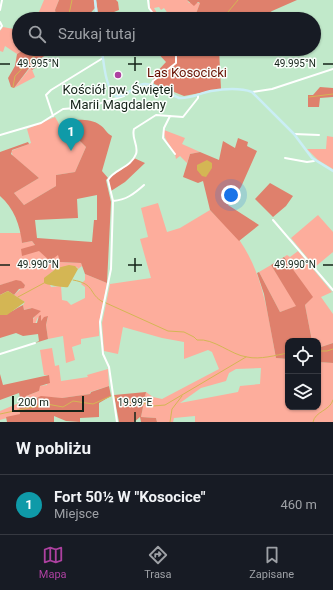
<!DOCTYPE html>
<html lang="pl">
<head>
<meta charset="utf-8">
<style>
	body { margin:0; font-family:Roboto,sans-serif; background:#20242c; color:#f1f3f6 }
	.controls { position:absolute; right:12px; bottom:12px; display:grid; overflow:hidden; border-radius:8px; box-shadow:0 1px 3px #0004 }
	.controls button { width:36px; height:36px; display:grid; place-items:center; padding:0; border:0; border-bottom:1px solid #363941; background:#171b24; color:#f1f3f6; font:20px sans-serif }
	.scale { position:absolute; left:12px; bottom:10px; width:72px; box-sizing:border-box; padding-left:4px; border:2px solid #142318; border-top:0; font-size:11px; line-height:14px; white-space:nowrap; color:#142318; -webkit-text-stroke:3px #fbfffc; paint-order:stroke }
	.you { position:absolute; left:231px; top:195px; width:14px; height:14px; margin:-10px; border:3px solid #fff; border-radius:50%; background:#1a73e8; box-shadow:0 0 0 6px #1a73e833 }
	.badge { display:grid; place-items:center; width:26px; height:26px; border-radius:50%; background:#ad41a0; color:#fff; font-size:13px; font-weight:700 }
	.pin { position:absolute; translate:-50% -33px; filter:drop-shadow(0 1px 2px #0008) }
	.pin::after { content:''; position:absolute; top:21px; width:14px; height:12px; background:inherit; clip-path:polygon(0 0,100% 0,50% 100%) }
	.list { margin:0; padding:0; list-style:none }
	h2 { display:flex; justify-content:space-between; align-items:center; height:52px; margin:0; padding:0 16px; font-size:17px }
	h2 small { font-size:13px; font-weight:400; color:#9ea1a6 }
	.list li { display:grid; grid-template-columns:26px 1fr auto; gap:12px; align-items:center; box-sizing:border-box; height:60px; padding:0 16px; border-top:1px solid #363941 }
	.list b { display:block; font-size:15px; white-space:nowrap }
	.list p { margin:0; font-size:13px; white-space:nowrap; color:#9ea1a6 }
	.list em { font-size:13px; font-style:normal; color:#9ea1a6 }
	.icon { flex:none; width:22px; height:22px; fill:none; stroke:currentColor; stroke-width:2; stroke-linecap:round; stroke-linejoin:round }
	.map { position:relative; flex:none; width:333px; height:422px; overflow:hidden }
	.search { position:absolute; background:#171b24; box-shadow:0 1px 3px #0004; left:12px; right:12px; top:12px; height:44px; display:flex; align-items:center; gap:10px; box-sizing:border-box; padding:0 14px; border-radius:22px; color:#9ea1a6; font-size:15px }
	.sheet { height:112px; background:#171b24 }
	nav { display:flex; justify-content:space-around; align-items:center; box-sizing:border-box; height:56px; border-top:1px solid #363941; background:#171b24; font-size:11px; color:#9ea1a6 }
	nav a { display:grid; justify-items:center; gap:2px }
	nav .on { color:#ad41a0 }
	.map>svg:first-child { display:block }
</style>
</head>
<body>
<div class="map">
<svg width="333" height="422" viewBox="0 0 333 422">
	<rect width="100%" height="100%" fill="#c1e9ca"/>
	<path fill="#fdad9c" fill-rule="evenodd" d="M 44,0 L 59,0 L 55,10 L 57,19 L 36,19 Z
		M 150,0 L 187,0 L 189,3 L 200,3 L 194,19 L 169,19 L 171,18 L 164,8 L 161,10 L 159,7 L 154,8 L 157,13 L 156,14 L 161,19 L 158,19 L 150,10 Z
		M 3,27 L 19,30 L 19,49 L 25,49 L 17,54 L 5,46 L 3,52 L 0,51 L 0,31 Z
		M 31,67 L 35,77 L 14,88 Z
		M 55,117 L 58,122 L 63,136 L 76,137 L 86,147 L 75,172 L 56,175 L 56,186 L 24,205 L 14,193 L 39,178 L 13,156 L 11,151 L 31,143 L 27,129 Z
		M 164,130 L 185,138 L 182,144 L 200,152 L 190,154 L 187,163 L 180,156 L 176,159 C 175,147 163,142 164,130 Z
		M 327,136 L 333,137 L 333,169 L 318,160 L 307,149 L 326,149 Z
		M 158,203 L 167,232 L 180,228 L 210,210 C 219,220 232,230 240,241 C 264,276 268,317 276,358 L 288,359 L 288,407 L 318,407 L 318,362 L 333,363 L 333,422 L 195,422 L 195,416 L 174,418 L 173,422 L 157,422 L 156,418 L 141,417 L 146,392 L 153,397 L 162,399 L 219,369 L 212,352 L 208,350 L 184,359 L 184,342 L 162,338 L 123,327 L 118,354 L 104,351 L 102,323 L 110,284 L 151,278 L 140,239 L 148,237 L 141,208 ZM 261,368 L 260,384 L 240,386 L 238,392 L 180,403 L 201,388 L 226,381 L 229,373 L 236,369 Z
		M 318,215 L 333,232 L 333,252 L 315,267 L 291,238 Z
		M 0,233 L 21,233 L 22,243 L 32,241 L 39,251 L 59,255 L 60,262 L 81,263 L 82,266 L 78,269 L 77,267 L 57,268 L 47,276 L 51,287 L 61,286 L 62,300 L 67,301 L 71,305 L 85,298 L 85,287 L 81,284 L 85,280 L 85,274 L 107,283 L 99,323 L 99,336 L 81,339 L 81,344 L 72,347 L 75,360 L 66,363 L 63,336 L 48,339 L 46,325 L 48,317 L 41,321 L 38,317 L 35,324 L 31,322 L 38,312 L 31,308 L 24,310 L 23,305 L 25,302 L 14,295 L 25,285 C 16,277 10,283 0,285 Z
		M 298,251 L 332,292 L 321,297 L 333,314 L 333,343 L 318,348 L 318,341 L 312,341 L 305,305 L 312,297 L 284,257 L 287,255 L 290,257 Z
		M 271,265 L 297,306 L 280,312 L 259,272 Z
		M 52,348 L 55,366 L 59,365 L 61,381 L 88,377 L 87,375 L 108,369 L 109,386 L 90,392 L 90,394 L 62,398 L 37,397 L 32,406 L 27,406 L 25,402 L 26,396 L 39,391 L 39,386 L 47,385 L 49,375 L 44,375 L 40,350 Z
		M 19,403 L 21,414 L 0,420 L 0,411 Z"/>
	<path fill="#df806c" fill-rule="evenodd" d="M 59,0 L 94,0 L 95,8 L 85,19 L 57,19 L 55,10 Z
		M 96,0 L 116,0 L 118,2 L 119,10 L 109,14 L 110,19 L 99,19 Z
		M 187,0 L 297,0 L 272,11 L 260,19 L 194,19 L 200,3 L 198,2 L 194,6 Z
		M 25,49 L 63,49 L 57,52 L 53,51 L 41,58 L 44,62 L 32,70 L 30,67 L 14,88 L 11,87 L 8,78 L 15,66 L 17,54 Z
		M 154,49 L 219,49 L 221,89 L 184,96 L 154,84 L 153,76 L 166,62 Z
		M 320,87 L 333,88 L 333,97 L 320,98 L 319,107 L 308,107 L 308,95 L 313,95 Z
		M 67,120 C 77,120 91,118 100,125 C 105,128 106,133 112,136 L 102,171 L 108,178 L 106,180 L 111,202 L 107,283 L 85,274 L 81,263 L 60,262 L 58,255 L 50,261 L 39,251 L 22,256 L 21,249 L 35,245 L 32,241 L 22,243 C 20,225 14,208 0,196 L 0,152 L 28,142 L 29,144 L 12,150 L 11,154 L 39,178 L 14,193 L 24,205 L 56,186 L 56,175 L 75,172 L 86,147 L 76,137 L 63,136 L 60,128 L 68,125 ZM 97,195 L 97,220 L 94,220 L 92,242 L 37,238 L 35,220 L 78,218 L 77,199 Z
		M 238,138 L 248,142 L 247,146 L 257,151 L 241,187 L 228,205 L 259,225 L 239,241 L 210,210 L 203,181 L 198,183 L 183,177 L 190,154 L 200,152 L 219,160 L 223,141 L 235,148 Z
		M 134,158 L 145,163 L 125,182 L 111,191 L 108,180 C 115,171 128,168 134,158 Z
		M 270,183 L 293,196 L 286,206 L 273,217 L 255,199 Z
		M 284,257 L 313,297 L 305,305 L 312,341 L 288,341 L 288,359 L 276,358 L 264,294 L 257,273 L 259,272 L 280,312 L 296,306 L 271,265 Z
		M 16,280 L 21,281 L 25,285 L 24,288 L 19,289 L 14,295 L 8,291 L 0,295 L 0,285 Z
		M 23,305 L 24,310 L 32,308 L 41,311 L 33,318 L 33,323 L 37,323 L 39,316 L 41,315 L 41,321 L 44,317 L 48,316 L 46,325 L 48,339 L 35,343 L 39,341 L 38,334 L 23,336 L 16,333 L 0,338 L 0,315 C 9,314 15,309 23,305 Z
		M 333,343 L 333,363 L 318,362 L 318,348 Z
		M 0,374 L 3,385 L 49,375 L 50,383 L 40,386 L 39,391 L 26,396 L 25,402 L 27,406 L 32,406 L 34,399 L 41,396 L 62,398 L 90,394 L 91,392 L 109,386 L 111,396 L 99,403 L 99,417 L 80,418 L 80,422 L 66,421 L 54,416 L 54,422 L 7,422 L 6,417 L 20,414 L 19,403 L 21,402 L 19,393 L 0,400 Z
		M 146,392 L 141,417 L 156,418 L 157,422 L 141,422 L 140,417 L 134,422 L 119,422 L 114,395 Z"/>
	<path fill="#d4b654" d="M 207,160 L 212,163 L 212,168 L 206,177 L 202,176 L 197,170 L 197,165 Z
		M 69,265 L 75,266 L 78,269 L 68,287 C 65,288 47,285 44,283 L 44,278 L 57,268 Z
		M 8,291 L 25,302 L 7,315 L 0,315 L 0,295 Z"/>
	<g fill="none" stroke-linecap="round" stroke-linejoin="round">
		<path stroke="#d4b654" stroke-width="1" d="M 223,18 L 238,0
			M 68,19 L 72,0
			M 13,87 L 15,76 L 41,49
			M 309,97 L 333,94
			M 73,280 C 96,284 88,294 103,302
			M 18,297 L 44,283
			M 106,303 L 168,331 L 184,332 L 194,337 L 197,340 C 214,338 231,355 247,357 C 260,360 276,355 288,353
			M 318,351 L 327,351 L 333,349
			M 115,397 L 123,402 L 140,402 L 153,406 L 165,405 L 246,357
			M 0,414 L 47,404 L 63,407 L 73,401 L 93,404 L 111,396
			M 170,422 L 172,409 L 182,396
			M 313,422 C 315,411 330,411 333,400"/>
		<path stroke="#fff" stroke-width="2" d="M 148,0 L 149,8 L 157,19
			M 0,10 L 2,0
			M 0,22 L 2,26 L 0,29
			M 151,85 L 153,81 L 176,63 L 176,54 L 173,49
			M 252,92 L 272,89 L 333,69
			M 53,116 L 46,95 L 51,90 L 103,58
			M 170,116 L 164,128 L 163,138 L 175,154
			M 294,134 L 319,135
			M 0,135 L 41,123 L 63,109 L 88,107 L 124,96
			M 285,158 L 307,162 L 314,161
			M 113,201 C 126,200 134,194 144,185
			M 273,220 L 333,290
			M 0,354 L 35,343
			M 117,422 L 109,367 L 103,354 L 100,322 L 111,269 L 113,201 L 108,180 C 114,169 131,168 136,154 C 139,146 131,138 134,129 L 156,115 L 183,117 L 198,98 L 198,95"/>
		<path stroke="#caeef5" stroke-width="2.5" d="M 95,0 L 97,19
			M 102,49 C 103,60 106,91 116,96 C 127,98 133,85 144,84 C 155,83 169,94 179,98 C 190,99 200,93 211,91 C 223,89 241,88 252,92 L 294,134 L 312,158 L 333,171"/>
	</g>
	<path fill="none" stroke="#142318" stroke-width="1.5" d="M 135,57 L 135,71M 0,64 L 10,64M 128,64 L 142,64M 323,64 L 333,64M 135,258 L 135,272M 0,265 L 10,265M 128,265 L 142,265M 323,265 L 333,265M 135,412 L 135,422"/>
	<circle fill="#ad41a0" stroke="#fbfffc" stroke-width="1.5" cx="118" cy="75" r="4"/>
	<g text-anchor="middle" stroke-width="3" stroke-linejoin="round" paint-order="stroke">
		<g font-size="13" fill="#671102" stroke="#fbfffc">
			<text x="187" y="77">Las Kosocicki</text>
		</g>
		<g font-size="13" fill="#142318" stroke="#fbfffc">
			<text x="118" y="94">Kościół pw. Świętej<tspan x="118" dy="15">Marii Magdaleny</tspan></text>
		</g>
	</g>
	<g font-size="10" text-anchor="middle" fill="#142318" stroke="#fbfffc" stroke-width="3" stroke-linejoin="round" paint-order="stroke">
		<text x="38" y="67">49.995°N</text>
		<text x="295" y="67">49.995°N</text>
		<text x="38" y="268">49.990°N</text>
		<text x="295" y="268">49.990°N</text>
		<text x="135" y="406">19.99°E</text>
	</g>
</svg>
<div class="controls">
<button><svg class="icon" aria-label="locate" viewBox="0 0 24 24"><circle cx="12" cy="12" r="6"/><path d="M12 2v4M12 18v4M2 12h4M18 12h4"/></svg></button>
<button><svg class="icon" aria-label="layers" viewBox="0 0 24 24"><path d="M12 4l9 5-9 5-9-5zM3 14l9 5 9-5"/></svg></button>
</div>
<div class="scale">200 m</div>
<div class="you"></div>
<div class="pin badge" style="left:71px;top:151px;background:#0f9aa8">1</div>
<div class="search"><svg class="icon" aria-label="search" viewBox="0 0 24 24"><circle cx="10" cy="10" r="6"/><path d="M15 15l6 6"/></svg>Szukaj tutaj</div>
</div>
<section class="sheet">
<h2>W pobliżu<small></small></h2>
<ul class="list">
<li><span class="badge" style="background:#0f9aa8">1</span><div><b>Fort 50½ W &quot;Kosocice&quot;</b><p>Miejsce</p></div><em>460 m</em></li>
</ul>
</section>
<nav>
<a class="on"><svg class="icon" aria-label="map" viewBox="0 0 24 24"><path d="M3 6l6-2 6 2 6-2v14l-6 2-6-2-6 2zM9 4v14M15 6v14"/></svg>Mapa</a>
<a><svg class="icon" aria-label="directions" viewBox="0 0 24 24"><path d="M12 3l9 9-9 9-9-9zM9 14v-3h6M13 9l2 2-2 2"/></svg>Trasa</a>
<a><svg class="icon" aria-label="saved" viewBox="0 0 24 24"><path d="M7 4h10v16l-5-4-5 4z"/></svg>Zapisane</a>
</nav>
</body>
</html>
